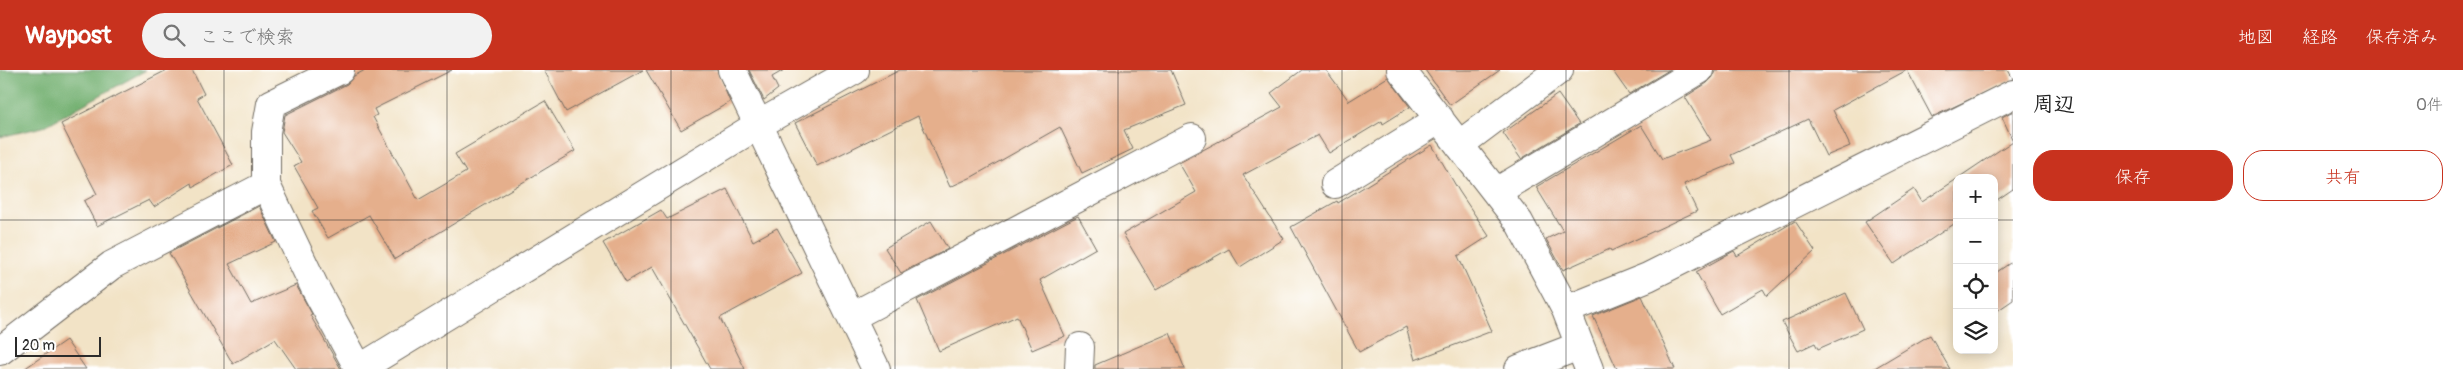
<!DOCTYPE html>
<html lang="ja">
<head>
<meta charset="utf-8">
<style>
	body { margin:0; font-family:Pangolin,"Klee One",sans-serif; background:#f2f2f2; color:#222 }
	.controls { position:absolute; right:15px; bottom:15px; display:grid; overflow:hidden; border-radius:10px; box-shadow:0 2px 12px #0003 }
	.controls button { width:45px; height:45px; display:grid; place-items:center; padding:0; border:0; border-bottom:1px solid #e0e0e0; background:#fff; color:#222; font:25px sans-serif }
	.scale { position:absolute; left:15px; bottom:12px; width:86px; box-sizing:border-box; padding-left:5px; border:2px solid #2b2b2b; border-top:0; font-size:14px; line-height:18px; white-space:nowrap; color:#2b2b2b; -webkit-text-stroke:4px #fff; paint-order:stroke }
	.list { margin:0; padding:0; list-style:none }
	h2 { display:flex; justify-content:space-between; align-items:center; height:65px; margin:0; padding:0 20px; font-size:21px }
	h2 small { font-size:16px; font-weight:400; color:#767676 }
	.actions { display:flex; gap:10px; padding:15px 20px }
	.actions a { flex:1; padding:11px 0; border:1px solid #c8321e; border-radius:20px; text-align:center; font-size:18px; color:#c8321e }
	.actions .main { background:#c8321e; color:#fff }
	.icon { flex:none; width:28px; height:28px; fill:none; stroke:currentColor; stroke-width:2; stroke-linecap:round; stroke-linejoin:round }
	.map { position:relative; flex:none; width:2013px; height:299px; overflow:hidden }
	header { display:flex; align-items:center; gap:30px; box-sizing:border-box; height:70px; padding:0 25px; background:#c8321e; color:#fff }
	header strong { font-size:24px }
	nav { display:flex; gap:28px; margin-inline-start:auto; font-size:18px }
	.search { width:350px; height:45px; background:#f2f2f2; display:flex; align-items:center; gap:12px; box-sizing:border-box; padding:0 18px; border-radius:28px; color:#767676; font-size:19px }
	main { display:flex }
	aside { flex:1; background:#fff }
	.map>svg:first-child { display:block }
</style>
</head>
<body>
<header>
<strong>Waypost</strong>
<div class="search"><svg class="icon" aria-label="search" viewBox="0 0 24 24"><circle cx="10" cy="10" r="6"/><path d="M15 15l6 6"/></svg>ここで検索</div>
<nav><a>地図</a><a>経路</a><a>保存済み</a></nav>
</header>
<main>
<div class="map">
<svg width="2013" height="299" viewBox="0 0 2013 299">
	<rect width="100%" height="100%" fill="#fff"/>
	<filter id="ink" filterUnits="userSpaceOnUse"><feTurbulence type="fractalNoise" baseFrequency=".02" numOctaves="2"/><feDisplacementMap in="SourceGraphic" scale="10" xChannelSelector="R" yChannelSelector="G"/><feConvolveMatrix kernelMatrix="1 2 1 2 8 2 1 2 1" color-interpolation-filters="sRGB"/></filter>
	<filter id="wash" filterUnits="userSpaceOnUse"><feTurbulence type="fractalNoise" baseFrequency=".0096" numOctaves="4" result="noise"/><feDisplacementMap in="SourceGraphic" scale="20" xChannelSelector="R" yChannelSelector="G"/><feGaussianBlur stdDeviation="1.12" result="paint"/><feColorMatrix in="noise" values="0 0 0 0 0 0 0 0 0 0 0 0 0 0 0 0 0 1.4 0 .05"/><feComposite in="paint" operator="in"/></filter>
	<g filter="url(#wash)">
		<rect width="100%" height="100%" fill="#f2e3c6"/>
		<path fill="#74b172" stroke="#506e4e" d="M 0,0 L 146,0 L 43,57 L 0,67 Z"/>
		<g id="blocks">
			<path fill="#e5af8c" d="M 167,0 L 192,0 L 204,24 L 197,28 L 233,95 L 193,117 L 192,113 L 154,137 L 149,130 L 97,156 L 84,131 L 97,124 L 61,54 Z
				M 365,0 L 452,0 L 374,39 L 377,45 L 373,47 L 418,130 L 466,102 L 455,84 L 545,31 L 575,81 L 395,189 L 369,145 L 328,168 L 312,141 L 318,138 L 294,96 L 301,92 L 282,62 L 285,45 L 347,14 L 354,6 Z
				M 544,0 L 643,0 L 566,42 Z
				M 646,0 L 717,0 L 730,32 L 681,60 Z
				M 749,0 L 784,0 L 772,7 L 778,19 L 764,30 Z
				M 900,0 L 1171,0 L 1186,35 L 1124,60 L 1133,79 L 1082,103 L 1060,57 L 972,107 L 950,117 L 918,46 L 817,96 L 795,53 Z
				M 1302,0 L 1326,0 L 1349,31 L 1388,7 L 1410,37 L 1383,54 L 1382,51 L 1329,83 L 1318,65 L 1243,105 L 1284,169 L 1240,197 L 1229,179 L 1156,220 L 1123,164 L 1196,122 L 1179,93 L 1282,37 L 1271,23 Z
				M 1425,0 L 1500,0 L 1450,35 Z
				M 1612,0 L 1669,0 L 1629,24 Z
				M 1715,0 L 2008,0 L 2013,9 L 1932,47 L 1907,0 L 1833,40 L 1850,76 L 1826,86 L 1808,49 L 1731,85 L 1735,93 L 1684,114 L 1697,141 L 1611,181 L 1610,179 L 1563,200 L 1546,169 L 1563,161 L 1536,117 L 1641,55 L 1662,89 L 1711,70 L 1685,27 L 1707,13 L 1713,7 Z
				M 1558,24 L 1579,54 L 1521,89 L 1503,63 Z
				M 2013,41 L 2013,71 L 2002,47 Z
				M 2013,71 L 2013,119 L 1994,132 L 1994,108 L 1958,108 Z
				M 1432,75 L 1459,121 L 1489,166 L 1458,186 L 1492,261 L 1415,290 L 1406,257 L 1359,282 L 1291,157 L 1337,131 L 1338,133 Z
				M 1957,109 L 1957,152 L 1894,194 L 1865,152 L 1914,119 L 1922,132 Z
				M 727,119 L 753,171 L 777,158 L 802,203 L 720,248 L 745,299 L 710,299 L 652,197 L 626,212 L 603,173 L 661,140 L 667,149 Z
				M 259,136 L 276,172 L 229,194 L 251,234 L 296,215 L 312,244 L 310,245 L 341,299 L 296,299 L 275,269 L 233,294 L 169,183 Z
				M 1078,146 L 1096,178 L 1040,210 L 1065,266 L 1032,280 L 1017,246 L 939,281 L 917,230 Z
				M 931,151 L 948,179 L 901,203 L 885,178 Z
				M 1795,151 L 1815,181 L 1767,226 L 1763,219 L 1720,244 L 1696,202 L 1734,181 L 1737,186 Z
				M 2013,191 L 2013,230 L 1994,243 L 1994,204 Z
				M 1846,223 L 1863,259 L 1818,279 L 1815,273 L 1798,281 L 1782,252 Z
				M 1642,226 L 1675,299 L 1617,299 L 1593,246 Z
				M 1170,263 L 1185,299 L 1095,299 L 1095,295 Z
				M 1930,265 L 1950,299 L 1873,299 Z
				M 66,270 L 86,299 L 24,299 Z"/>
		</g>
	</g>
	<g filter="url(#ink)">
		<use href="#blocks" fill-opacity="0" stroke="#716b61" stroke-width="1"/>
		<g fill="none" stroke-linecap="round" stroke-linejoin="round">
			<g stroke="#716b61" stroke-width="30">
				<path id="minor" d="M 340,0 L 271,34 L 266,62 L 266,115 L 315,218 L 359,299 L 758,55 L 855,0
					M 732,0 L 876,299
					M 1401,0 L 1519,152 L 1566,240 L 1589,299
					M 1459,75 L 1559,0
					M 1335,114 L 1440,49
					M 1496,122 L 1699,0
					M 1566,240 L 1648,207 L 2013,24
					M 851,247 L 1192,68
					M 0,281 L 112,195 L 266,115
					M 1079,299 L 1080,277
					M 1519,299 L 1579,276"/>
			</g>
			<use href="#minor" stroke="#fff" stroke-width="28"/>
		</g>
	</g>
	<path fill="none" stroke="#2b2b2b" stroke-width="1" stroke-opacity="0.55" d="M 224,0 L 224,299M 447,0 L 447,299M 671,0 L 671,299M 895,0 L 895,299M 1118,0 L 1118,299M 1342,0 L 1342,299M 1566,0 L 1566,299M 1789,0 L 1789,299M 0,150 L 1957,150M 1994,150 L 2013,150"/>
</svg>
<div class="controls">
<button>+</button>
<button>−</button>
<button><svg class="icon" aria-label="locate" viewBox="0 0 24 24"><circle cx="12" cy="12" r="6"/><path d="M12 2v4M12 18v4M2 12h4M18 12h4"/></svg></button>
<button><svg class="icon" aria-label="layers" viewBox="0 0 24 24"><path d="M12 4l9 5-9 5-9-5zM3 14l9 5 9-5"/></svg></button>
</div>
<div class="scale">20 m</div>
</div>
<aside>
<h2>周辺<small>0件</small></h2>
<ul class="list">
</ul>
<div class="actions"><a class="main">保存</a><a>共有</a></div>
</aside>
</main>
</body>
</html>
